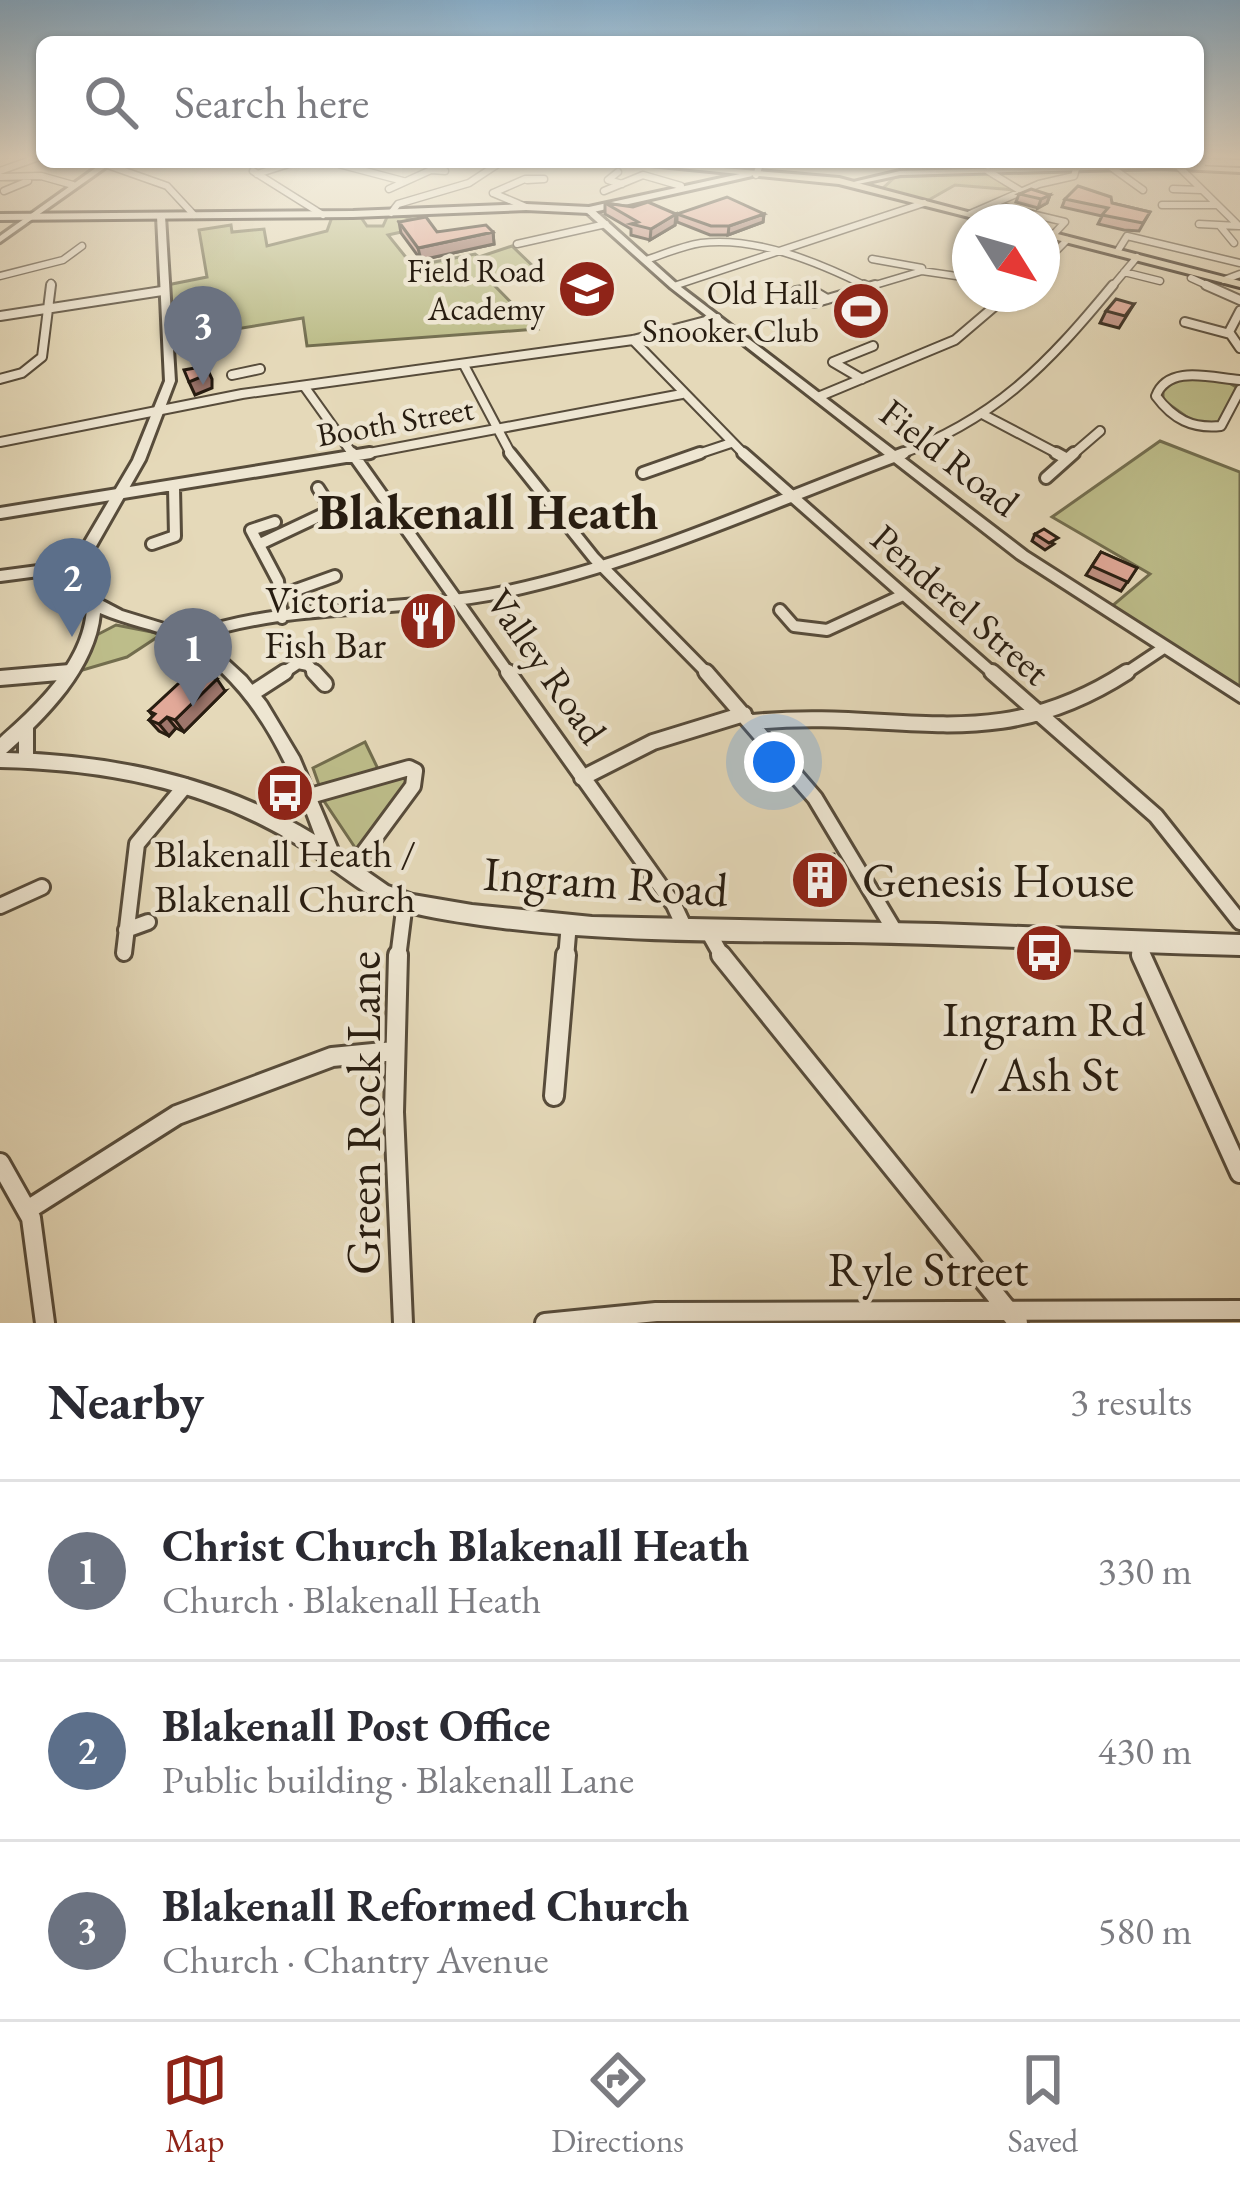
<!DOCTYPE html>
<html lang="en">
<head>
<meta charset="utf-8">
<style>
	body { margin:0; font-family:"EB Garamond",serif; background:#f7f7f7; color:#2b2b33 }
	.compass { position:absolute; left:952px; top:204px; width:108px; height:108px; border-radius:50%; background:#fff; box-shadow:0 3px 9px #0004; rotate:127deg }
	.you { position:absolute; left:774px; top:762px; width:42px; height:42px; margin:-30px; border:9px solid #fff; border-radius:50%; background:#1a73e8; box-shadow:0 0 0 18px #1a73e833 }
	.badge { display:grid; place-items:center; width:78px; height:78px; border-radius:50%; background:#8f2418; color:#fff; font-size:39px; font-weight:700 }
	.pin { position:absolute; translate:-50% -99px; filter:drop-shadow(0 3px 6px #0008) }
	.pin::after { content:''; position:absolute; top:63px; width:42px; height:36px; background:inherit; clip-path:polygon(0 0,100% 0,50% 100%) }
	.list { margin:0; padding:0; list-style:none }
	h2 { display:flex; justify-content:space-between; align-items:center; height:156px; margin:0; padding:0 48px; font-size:51px }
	h2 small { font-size:39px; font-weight:400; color:#7c7c81 }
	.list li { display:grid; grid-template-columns:78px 1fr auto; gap:36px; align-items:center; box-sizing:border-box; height:180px; padding:0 48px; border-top:3px solid #e1e1e2 }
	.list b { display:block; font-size:45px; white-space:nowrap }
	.list p { margin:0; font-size:39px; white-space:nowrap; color:#7c7c81 }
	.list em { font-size:39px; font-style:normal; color:#7c7c81 }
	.icon { flex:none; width:66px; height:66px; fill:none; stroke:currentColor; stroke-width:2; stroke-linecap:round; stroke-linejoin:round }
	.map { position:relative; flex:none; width:1240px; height:1323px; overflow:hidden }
	.search { position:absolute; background:#fff; box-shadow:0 3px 9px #0004; left:36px; right:36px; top:36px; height:132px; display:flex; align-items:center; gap:30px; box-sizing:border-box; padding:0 42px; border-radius:18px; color:#7c7c81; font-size:45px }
	.sheet { height:696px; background:#fff }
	nav { display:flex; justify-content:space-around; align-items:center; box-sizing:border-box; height:168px; border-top:3px solid #e1e1e2; background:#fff; font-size:33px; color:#7c7c81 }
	nav a { display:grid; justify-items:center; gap:6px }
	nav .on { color:#8f2418 }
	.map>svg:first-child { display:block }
</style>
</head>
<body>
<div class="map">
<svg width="1240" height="1323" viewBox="0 0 1240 1323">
	<rect width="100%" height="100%" fill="#e5d9b9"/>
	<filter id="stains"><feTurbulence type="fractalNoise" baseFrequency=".00167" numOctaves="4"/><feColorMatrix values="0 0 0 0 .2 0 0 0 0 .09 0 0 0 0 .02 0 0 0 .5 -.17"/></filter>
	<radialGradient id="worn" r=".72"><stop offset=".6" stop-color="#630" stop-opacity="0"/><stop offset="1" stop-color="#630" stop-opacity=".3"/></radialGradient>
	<path fill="#bdbd8a" stroke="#726d4e" stroke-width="3" d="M 988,173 L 1015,190 L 955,185 L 927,201 L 882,189 L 895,177 Z
		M 388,215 L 401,215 L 428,226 L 388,235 L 413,266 L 475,254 L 479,257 L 512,246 L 538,271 L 493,284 L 537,329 L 307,346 L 303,318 L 174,339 L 167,285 L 207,277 L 199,230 L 231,225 L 232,232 L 264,229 L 267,246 L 327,231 L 332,217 L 360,216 L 367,226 L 383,226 Z
		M 1179,377 L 1222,379 L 1238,388 L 1219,424 L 1198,425 L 1163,400 L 1163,391 Z
		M 1160,441 L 1240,472 L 1240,688 L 1112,606 L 1150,574 L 1052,517 Z
		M 116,625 L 162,634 L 127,657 L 76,672 L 89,639 Z
		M 365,742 L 379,771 L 319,785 L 313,768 Z
		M 404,774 L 408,784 L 363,846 L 356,849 L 322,798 Z"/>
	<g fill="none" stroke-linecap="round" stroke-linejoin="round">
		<g stroke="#574c3b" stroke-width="9">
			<path id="minor-far4" d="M 99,162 L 167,186 L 194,215
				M 193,162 L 211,162
				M 331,162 L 403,181
				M 1207,162 L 1240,163
				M 1111,167 L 1143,190
				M 1179,167 L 1238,225
				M 0,171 L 42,156
				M 253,171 L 323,215
				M 988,171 L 1021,191
				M 618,172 L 608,180 L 622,184
				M 257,174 L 295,162
				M 756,175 L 761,162
				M 0,177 L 41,176 L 73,185
				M 389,189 L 431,170 L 445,171
				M 1173,189 L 1201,190
				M 4,191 L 28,181
				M 604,191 L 643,175 L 681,186
				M 493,193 L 525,179 L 544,179 L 527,180
				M 493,193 L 526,207
				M 1162,205 L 1216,205
				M 1015,210 L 1065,222 L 1052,236
				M 391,213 L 398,204 L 469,183 L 501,162
				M 970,214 L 1039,184 L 1074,176 L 1076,169
				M 1199,224 L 1239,226
				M 1220,226 L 1234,243
				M 517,244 L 606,224
				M 1117,252 L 1127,236 L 1240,263
				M 872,259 L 922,268
				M 646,260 C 664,254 682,246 701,243 C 756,236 820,263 868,287
				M 1042,265 L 1067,240
				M 1124,272 L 1160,281
				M 0,276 L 63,260 L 82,246
				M 1191,278 L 1213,288
				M 1224,280 L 1240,274
				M 674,286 L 924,203
				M 50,288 L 51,283
				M 865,288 L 922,271 L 970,278
				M 1111,288 L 1137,257"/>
		</g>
		<g stroke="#574c3b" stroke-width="12">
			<path id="minor-far3" d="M 864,285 L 868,287
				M 1206,285 L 1240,300
				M 796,291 L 810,289 L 827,299
				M 814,303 L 875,285
				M 1240,311 L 1229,332 L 1240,348
				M 0,316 L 162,291
				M 1185,322 L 1230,334
				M 633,340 L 746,456
				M 464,365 L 512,456
				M 232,375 L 260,369
				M 0,379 L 22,373 L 42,357 L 51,285
				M 862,379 L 833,362 L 873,346
				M 1240,380 C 1212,378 1168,364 1156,396 C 1173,419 1192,429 1221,426 L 1240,390
				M 304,386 L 354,456
				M 818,397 L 955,340 L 1009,294
				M 984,415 L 1062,456
				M 0,442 L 242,394 L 633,340 L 717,318
				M 353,456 L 682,394
				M 692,456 L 731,443
				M 895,456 C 995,420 1047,365 1113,285
				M 1071,456 L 1100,431"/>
		</g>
		<g stroke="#574c3b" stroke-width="16">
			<path id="minor-far2" d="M 352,453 L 510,675
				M 510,453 L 594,558 L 709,675
				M 743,453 L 995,675
				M 1056,453 L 1067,459
				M 643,473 L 700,453
				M 1046,478 L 1074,453
				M 0,513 L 370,453
				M 275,522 L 251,530 L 278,581 L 282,618
				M 152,544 L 175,536 L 174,487
				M 260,544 L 332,510 L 318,488
				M 0,576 L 84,565
				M 282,595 L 335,576
				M 780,610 L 794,626 L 827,630 L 903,595
				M 186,638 C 288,601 399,614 504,592 C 642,563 771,502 904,453
				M 36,675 L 70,672
				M 280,675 L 298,663 L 308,665 L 317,675
				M 1123,675 L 1165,647"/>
		</g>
		<g stroke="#574c3b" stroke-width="20">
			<path id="minor-far1" d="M 314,672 L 325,684
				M 508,672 L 674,905 L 686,931
				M 706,672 L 815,798 L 896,933
				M 992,672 L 1156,816 L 1240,922
				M 0,678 L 70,672
				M 251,694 L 285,672
				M 753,722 C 899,707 991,760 1127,672
				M 26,726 L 26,760
				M 582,778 L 653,742 L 744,714
				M 310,796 L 409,768 L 415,771 L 413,786 L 351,870
				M 0,906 L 42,887
				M 126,930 L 148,922
				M 709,933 L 723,958
				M 1136,943 L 1143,958
				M 124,953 L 137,844 L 185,786
				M 398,958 L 405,902
				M 566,958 L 569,923"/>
		</g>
		<g stroke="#574c3b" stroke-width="24">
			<path id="minor" d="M 398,955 L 394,1112 L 403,1323
				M 721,955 L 1018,1323
				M 1141,955 L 1240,1173
				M 554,1096 L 566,955
				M 0,1163 L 31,1218 L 45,1323
				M 29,1209 L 177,1115 L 332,1057 L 394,1051
				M 545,1323 L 656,1312 L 1240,1310"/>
		</g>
		<g stroke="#574c3b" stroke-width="6">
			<path id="tertiary" d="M 1198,156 L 1205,156 L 1205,169 L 1198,167 Z
				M 104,162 L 113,162 L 0,242 L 0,236 Z
				M 586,208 L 592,208 L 677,284 L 1027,552 L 1240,688 L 1240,702 L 1017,558 L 671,288 L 586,212 Z
				M 161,214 L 165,216 L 175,381 L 145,460 L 91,555 L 101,600 L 122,611 L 171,626 L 194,636 L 222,655 L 246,677 L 266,702 L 299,757 L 339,852 L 388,886 L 413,895 L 472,905 L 592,917 L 937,924 L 1240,935 L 1240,955 C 1109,952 979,944 848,942 C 733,941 617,942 503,928 C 473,924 442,920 413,913 C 364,901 331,863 288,839 C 200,787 101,769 0,767 L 0,738 C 38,705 88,657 87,603 C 87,586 79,571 77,555 L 133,460 L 165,381 L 157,216 ZM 100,613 C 126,625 155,628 179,641 C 252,681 288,761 315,835 C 222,778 113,755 6,753 C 46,718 95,669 100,613 Z"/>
		</g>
		<g stroke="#281d11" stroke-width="6">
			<path id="secondary" d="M 1162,164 L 1240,168 L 1240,172 L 1162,168 L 900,175 L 849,186 L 845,184 L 900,171 Z
				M 749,172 L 752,176 L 589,213 L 526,210 L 353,217 L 0,220 L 0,214 L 353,211 L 526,204 L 589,207 Z"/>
		</g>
		<g stroke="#281d11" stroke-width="6">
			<path id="trunk" d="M 620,162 L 653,162 L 839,178 L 1005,222 L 989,222 L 839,184 Z
				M 1042,230 L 1240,281 L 1240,287 L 1042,236 Z"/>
		</g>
		<use href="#minor-far4" stroke="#eee6d2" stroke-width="6"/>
		<use href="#minor-far3" stroke="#eee6d2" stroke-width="8"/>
		<use href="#minor-far2" stroke="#eee6d2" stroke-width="10"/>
		<use href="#minor-far1" stroke="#eee6d2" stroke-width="14"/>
		<use href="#minor" stroke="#eee6d2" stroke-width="18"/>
		<use href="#tertiary" fill="#eee6d2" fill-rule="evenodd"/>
		<use href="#secondary" fill="#eee6d2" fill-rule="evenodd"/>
		<use href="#trunk" fill="#e5d9b9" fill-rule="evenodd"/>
	</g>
	<path fill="#c29184" stroke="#281d11" stroke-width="3" d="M 1019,194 L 1050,195 L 1047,203 L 1038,208 L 1016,202 Z
		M 1065,199 L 1112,203 L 1150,212 L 1139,231 L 1124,230 L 1098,224 L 1102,216 L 1062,207 Z
		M 605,203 L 676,214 L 675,225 L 650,240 L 631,235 L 631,229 L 605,214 Z
		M 677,214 L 764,214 L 763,222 L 728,235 L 710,235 L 677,222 Z
		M 399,222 L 437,232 L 493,232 L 494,244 L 421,260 L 401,233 Z
		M 1134,304 L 1119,328 L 1100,323 L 1106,311 Z
		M 1035,534 L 1054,544 L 1045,550 L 1032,541 Z
		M 1101,552 L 1137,568 L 1121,591 L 1086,575 Z
		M 225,691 L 184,732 L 176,728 L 169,736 L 159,731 L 149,720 L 153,716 L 149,711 Z
		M 811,856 L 843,883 L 840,888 L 806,891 L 801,873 L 803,868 L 810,867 L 808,861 Z"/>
	<path fill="#9e766b" stroke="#281d11" stroke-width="3" d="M 1050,195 L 1047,203 L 1038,208 L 1041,199 Z
		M 676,214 L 675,225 L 650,240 L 651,229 Z
		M 764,214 L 763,222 L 728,235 L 729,226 Z
		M 493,232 L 494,244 L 421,260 L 418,248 Z
		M 206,366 L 212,379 L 212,388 L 195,395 L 189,382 Z
		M 217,679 L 225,691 L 184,732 L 175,720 Z
		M 167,717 L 176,728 L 169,736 L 159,724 Z"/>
	<path fill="#e2a999" stroke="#281d11" stroke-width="3" d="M 1078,186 L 1111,197 L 1112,203 L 1150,212 L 1143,223 L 1102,215 L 1108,208 L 1065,199 Z
		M 1031,189 L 1050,195 L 1041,199 L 1019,194 Z
		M 727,197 L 764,214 L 729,226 L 711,226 L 677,214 Z
		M 648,202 L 676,214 L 651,229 L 631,224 L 638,222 L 605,203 L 633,207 Z
		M 1008,205 L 1032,211 L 1024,218 L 1037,222 L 1002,222 L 1013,213 Z
		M 426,217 L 437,232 L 486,225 L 493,232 L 418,248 L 399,222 Z
		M 1116,299 L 1134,304 L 1125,316 L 1106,311 Z
		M 206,366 L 206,375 L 189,382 L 184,370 Z
		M 1044,529 L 1058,538 L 1049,543 L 1035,534 Z
		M 1101,552 L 1137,568 L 1128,582 L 1092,566 Z
		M 192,671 L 217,679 L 175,720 L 167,717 L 159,724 L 149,720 L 155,714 L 149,711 Z
		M 834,854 L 843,883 L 808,886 L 803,868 L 813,867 L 811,856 Z"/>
	<linearGradient id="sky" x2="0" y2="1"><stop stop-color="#89b5d6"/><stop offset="0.46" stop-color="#f3eee0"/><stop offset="1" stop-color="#f3eee0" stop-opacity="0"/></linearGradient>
	<rect width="1240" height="341" fill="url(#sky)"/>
	<defs>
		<g id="school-disc" transform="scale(3)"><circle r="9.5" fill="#8f2418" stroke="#eee6d2"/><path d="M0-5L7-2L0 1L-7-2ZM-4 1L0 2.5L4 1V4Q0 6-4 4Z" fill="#fff"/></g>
		<g id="stadium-disc" transform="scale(3)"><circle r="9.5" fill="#8f2418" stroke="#eee6d2"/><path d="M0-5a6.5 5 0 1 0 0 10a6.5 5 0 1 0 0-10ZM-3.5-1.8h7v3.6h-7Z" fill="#fff"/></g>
		<g id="restaurant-disc" transform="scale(3)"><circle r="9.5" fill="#8f2418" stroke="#eee6d2"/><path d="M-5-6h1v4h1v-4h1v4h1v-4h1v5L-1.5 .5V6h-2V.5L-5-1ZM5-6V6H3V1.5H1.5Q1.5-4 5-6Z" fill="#fff"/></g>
		<g id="bus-disc" transform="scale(3)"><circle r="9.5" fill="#8f2418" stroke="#eee6d2"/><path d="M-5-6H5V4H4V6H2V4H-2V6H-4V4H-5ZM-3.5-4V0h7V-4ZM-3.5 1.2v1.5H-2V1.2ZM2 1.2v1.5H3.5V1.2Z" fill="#fff"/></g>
		<g id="building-disc" transform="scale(3)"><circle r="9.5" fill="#8f2418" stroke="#eee6d2"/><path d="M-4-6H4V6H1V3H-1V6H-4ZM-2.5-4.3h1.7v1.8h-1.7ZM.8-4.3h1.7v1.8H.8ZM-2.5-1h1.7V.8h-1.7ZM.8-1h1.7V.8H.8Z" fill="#fff"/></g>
	</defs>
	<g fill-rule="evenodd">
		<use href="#school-disc" x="587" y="289"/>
		<use href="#stadium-disc" x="861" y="311"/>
		<use href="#restaurant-disc" x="428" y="621"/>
		<use href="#bus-disc" x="285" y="793"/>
		<use href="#building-disc" x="820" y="880"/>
		<use href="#bus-disc" x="1044" y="953"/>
	</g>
	<g text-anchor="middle" stroke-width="9" stroke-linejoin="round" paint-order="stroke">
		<g font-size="33" fill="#281d11" stroke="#eee6d2" text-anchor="end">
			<text x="545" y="282">Field Road<tspan x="545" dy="38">Academy</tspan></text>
			<text x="819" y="304">Old Hall<tspan x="819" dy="38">Snooker Club</tspan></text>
		</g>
		<g font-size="33" fill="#281d11" stroke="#eee6d2">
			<text transform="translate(395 421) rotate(-10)" y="12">Booth Street</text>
		</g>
		<g font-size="39" fill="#281d11" stroke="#eee6d2">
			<text transform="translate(950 457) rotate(38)" y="14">Field Road</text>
			<text transform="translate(961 604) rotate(41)" y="14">Penderel Street</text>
			<text transform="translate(547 666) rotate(55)" y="14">Valley Road</text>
		</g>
		<g font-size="39" fill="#281d11" stroke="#eee6d2" text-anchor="end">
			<text x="386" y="613">Victoria<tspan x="386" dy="45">Fish Bar</tspan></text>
			<text x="285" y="867" text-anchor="middle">Blakenall Heath /<tspan x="285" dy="45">Blakenall Church</tspan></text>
		</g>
		<g font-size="48" fill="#281d11" stroke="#eee6d2" text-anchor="start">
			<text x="862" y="897">Genesis House</text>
			<text x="1044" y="1036" text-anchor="middle">Ingram Rd<tspan x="1044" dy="55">/ Ash St</tspan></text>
		</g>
		<g font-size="48" fill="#281d11" stroke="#eee6d2">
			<text transform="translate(606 881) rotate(4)" y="17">Ingram Road</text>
			<text transform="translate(363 1113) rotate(-90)" y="17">Green Rock Lane</text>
			<text x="928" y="1286">Ryle Street</text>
		</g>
		<g font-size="51" font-weight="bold" fill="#281d11" stroke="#eee6d2">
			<text x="488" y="529">Blakenall Heath</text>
		</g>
	</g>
	<rect width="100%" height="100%" filter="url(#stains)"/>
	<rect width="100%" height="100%" fill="url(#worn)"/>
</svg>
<svg class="compass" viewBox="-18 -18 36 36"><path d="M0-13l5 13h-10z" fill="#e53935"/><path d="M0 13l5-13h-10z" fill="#7c7c81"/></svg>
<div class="you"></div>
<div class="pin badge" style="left:193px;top:707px;background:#6b7280">1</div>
<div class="pin badge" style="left:72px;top:637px;background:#5c6f8a">2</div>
<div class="pin badge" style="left:203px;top:385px;background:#6b7280">3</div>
<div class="search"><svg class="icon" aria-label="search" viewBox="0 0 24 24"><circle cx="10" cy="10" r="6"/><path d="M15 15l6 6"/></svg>Search here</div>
</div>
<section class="sheet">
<h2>Nearby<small>3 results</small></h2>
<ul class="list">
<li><span class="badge" style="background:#6b7280">1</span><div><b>Christ Church Blakenall Heath</b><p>Church · Blakenall Heath</p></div><em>330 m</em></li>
<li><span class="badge" style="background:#5c6f8a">2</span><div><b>Blakenall Post Office</b><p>Public building · Blakenall Lane</p></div><em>430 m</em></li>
<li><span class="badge" style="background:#6b7280">3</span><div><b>Blakenall Reformed Church</b><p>Church · Chantry Avenue</p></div><em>580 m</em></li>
</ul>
</section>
<nav>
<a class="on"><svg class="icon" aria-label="map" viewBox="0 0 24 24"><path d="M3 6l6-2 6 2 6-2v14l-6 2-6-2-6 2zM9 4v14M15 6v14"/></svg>Map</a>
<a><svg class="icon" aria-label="directions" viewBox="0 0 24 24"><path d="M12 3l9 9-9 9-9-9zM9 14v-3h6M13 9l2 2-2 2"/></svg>Directions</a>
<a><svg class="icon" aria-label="saved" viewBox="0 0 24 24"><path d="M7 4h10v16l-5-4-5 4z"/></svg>Saved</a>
</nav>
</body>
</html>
